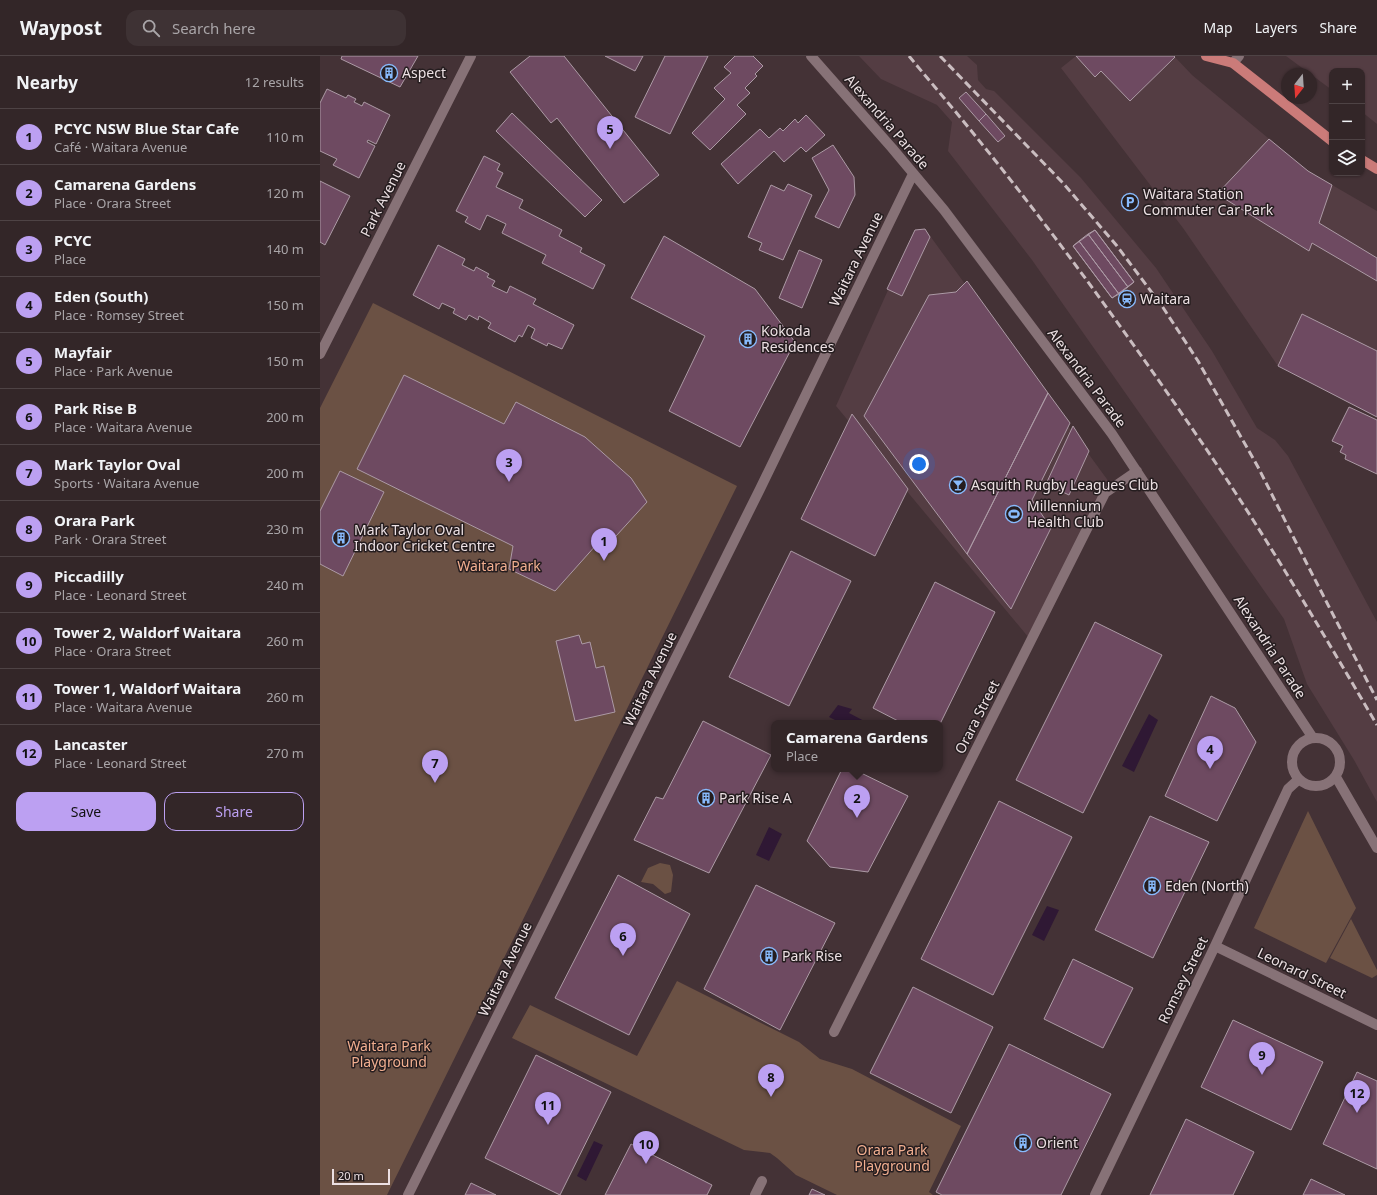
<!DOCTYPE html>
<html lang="en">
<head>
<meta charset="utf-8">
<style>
	body { margin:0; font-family:"Noto Sans",sans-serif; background:#3e3234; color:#f1f3f6 }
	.controls { position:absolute; right:12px; top:12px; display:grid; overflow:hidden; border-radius:8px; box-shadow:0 1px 3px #0004 }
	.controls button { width:36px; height:36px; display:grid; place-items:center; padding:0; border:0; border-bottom:1px solid #4e4345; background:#332628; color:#f1f3f6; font:20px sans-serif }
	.compass { position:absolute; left:961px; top:12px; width:36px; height:36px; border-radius:50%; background:#332628; box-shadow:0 1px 3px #0004; rotate:197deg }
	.scale { position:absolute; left:12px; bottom:10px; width:58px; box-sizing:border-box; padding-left:4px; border:2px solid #ece0e3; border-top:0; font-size:11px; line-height:14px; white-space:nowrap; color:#ece0e3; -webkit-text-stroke:3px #251d1f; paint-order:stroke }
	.you { position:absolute; left:599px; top:408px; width:14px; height:14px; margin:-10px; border:3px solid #fff; border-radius:50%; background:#1a73e8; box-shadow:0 0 0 6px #1a73e833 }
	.badge { display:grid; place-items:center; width:26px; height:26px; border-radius:50%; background:#bca0f2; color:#111; font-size:13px; font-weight:700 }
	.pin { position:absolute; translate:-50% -33px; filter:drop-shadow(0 1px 2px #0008) }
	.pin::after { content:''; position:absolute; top:21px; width:14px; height:12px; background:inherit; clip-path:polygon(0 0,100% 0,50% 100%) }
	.popup { position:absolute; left:451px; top:664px; width:172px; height:52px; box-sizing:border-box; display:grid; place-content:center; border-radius:8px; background:#332628; filter:drop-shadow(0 1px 3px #0005); font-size:13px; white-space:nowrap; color:#a9a5a8 }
	.popup b { font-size:15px; color:#f1f3f6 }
	.popup::after { content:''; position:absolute; left:50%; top:100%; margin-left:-8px; border:8px solid transparent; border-top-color:#332628 }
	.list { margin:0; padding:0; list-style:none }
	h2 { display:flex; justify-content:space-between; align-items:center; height:52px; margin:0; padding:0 16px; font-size:17px }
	h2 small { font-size:13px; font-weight:400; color:#a9a5a8 }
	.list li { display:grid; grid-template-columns:26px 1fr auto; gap:12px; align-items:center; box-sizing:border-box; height:56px; padding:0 16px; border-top:1px solid #4e4345 }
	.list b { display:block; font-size:15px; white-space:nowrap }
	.list p { margin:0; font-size:13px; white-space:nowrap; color:#a9a5a8 }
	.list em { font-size:13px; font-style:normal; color:#a9a5a8 }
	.actions { display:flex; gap:8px; padding:12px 16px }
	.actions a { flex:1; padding:9px 0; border:1px solid #bca0f2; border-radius:12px; text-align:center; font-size:14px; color:#bca0f2 }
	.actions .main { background:#bca0f2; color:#111 }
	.icon { flex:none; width:22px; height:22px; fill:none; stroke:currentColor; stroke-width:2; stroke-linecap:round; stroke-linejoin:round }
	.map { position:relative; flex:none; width:1057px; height:1139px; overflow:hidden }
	header { display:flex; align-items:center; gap:24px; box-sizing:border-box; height:56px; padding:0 20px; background:#332628; border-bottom:1px solid #4e4345 }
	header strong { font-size:19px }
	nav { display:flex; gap:22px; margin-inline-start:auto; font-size:14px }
	.search { width:280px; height:36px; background:#3e3234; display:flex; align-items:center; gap:10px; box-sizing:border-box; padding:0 14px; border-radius:12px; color:#a9a5a8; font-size:15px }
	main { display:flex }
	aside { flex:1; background:#332628 }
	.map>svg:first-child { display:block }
</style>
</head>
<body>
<header>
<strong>Waypost</strong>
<div class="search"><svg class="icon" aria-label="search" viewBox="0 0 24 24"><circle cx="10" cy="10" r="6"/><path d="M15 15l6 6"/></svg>Search here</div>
<nav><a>Map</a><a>Layers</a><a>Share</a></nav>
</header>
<main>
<aside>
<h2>Nearby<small>12 results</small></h2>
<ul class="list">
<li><span class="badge">1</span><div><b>PCYC NSW Blue Star Cafe</b><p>Café · Waitara Avenue</p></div><em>110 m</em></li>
<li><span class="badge">2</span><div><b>Camarena Gardens</b><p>Place · Orara Street</p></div><em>120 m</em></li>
<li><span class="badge">3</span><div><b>PCYC</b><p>Place</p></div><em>140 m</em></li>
<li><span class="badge">4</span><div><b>Eden (South)</b><p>Place · Romsey Street</p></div><em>150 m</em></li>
<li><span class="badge">5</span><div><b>Mayfair</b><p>Place · Park Avenue</p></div><em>150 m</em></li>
<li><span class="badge">6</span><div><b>Park Rise B</b><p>Place · Waitara Avenue</p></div><em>200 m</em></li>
<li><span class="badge">7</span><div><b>Mark Taylor Oval</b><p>Sports · Waitara Avenue</p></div><em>200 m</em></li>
<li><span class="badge">8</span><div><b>Orara Park</b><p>Park · Orara Street</p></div><em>230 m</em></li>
<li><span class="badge">9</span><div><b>Piccadilly</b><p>Place · Leonard Street</p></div><em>240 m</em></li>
<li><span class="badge">10</span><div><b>Tower 2, Waldorf Waitara</b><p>Place · Orara Street</p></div><em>260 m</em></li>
<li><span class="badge">11</span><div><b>Tower 1, Waldorf Waitara</b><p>Place · Waitara Avenue</p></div><em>260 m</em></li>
<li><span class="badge">12</span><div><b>Lancaster</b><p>Place · Leonard Street</p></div><em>270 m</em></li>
</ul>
<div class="actions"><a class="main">Save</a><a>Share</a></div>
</aside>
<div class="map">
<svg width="1057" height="1139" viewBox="0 0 1057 1139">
	<rect width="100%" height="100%" fill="#443236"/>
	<path fill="#543d43" d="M 539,0 L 647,0 L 657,9 L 658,24 L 666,33 L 674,35 L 761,122 L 836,212 L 892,295 L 937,372 L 955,384 L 968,400 L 1057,566 L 1057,746 L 1034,704 L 987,628 L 964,563 L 712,204 L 628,95 L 632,66 L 617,49 L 561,23 Z
		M 756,0 L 854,0 L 872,19 L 988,115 L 1057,155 L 1057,361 L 958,310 L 863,172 L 741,12 Z
		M 966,0 L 1057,0 L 1057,68 L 1042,56 L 1042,15 L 1012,15 L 1012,34 Z
		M 605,173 L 789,426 L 709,582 L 516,350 L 595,174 Z"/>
	<path fill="#6b5144" d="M 53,247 L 417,430 L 67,1139 L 0,1139 L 0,352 Z
		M 988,755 L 1036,852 L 1006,907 L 934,872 Z
		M 340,807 L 350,809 L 353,819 L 351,836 L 345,838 L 333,828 L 321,826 L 328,812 Z
		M 1031,863 L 1057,914 L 1057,919 L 1052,922 L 1010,902 Z
		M 357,925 L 479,986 L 500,1003 L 532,1013 L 641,1070 L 609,1136 L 613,1139 L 517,1139 L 476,1119 L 457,1102 L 450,1097 L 424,1094 L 192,982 L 210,949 L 317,1000 Z"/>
	<path fill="#2f1834" d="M 518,649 L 532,653 L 529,657 L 548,667 L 521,667 L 509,661 Z
		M 829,658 L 838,664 L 814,716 L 802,710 Z
		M 449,771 L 462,778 L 449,805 L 436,799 Z
		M 727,850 L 739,854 L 724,885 L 712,879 Z
		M 274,1085 L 283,1089 L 266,1125 L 257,1120 Z"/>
	<path fill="#6e4a61" stroke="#ac9aa5" d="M 22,0 L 98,0 L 80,31 L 21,3 Z
		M 210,0 L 244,0 L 339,119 L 304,147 L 237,62 L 231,67 L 190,16 Z
		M 285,0 L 323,0 L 315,15 Z
		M 345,0 L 388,0 L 350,78 L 315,61 Z
		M 415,0 L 433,0 L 443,10 L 435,18 L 437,20 L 425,32 L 430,37 L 417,49 L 426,58 L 390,94 L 372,77 L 405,43 L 394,32 L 411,17 L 404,11 Z
		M 756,0 L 854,0 L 855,1 L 810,45 L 781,15 L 775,21 Z
		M 7,33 L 26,42 L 28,39 L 36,43 L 34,46 L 42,50 L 44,46 L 70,59 L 56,88 L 48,84 L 47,86 L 55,90 L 39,122 L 13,109 L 17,103 L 0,95 L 0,47 Z
		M 646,36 L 666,58 L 659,65 L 639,42 Z
		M 192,57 L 282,144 L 265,161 L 176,75 Z
		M 666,58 L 685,80 L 678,86 L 659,65 Z
		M 486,59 L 505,79 L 486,96 L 481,91 L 464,106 L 454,95 L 418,128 L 401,108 L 440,73 L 449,82 L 460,72 L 463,75 L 475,63 L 478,67 Z
		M 949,83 L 988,115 L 1012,129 L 999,167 L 1057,202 L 1057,225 L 992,187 L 989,195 L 897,138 Z
		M 513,89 L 534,121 L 535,139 L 519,172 L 495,161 L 509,134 L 492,102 Z
		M 164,100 L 180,108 L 177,114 L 183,117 L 176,131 L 203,144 L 199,152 L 242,174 L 239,180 L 262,192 L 260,196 L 285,209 L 273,233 L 222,207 L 226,199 L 182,177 L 186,168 L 167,159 L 160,174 L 145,166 L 148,161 L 136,155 Z
		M 0,125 L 30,140 L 5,189 L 0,186 Z
		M 468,128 L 492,139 L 463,204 L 439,194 L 442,187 L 428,181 L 451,129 L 464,135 Z
		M 605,173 L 610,181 L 582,240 L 567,233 L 595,174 Z
		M 775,174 L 814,226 L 808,231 L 768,178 Z
		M 775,174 L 814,226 L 792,242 L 753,190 Z
		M 768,178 L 808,231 L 799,238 L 759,185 Z
		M 344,180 L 435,233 L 475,286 L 420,391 L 349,355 L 385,280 L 311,242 Z
		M 759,185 L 799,238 L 792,242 L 753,190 Z
		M 118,189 L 145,203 L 142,209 L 154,215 L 156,211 L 169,218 L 167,221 L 175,225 L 172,230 L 187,237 L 190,230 L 216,243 L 213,248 L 254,269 L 242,293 L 228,287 L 227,290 L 211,282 L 215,273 L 208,269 L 202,281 L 199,279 L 195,286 L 168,272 L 171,267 L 159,260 L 158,264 L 149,259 L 146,264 L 133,257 L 135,253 L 122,247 L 119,253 L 93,239 Z
		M 479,194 L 502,204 L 482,252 L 459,242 Z
		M 647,225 L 728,337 L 647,498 L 544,360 L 609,239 L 636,236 Z
		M 982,258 L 1057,295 L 1057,361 L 958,310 Z
		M 84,319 L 184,368 L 196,346 L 265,381 L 311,422 L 327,446 L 286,491 L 277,488 L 235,535 L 189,513 L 193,490 L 37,413 Z
		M 728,337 L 750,367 L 712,444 L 731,472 L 691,553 L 647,498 Z
		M 1029,351 L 1057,364 L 1057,418 L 1025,403 L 1026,399 L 1020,396 L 1023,390 L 1012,385 Z
		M 532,358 L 588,433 L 555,500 L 481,463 Z
		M 753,370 L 769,395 L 749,439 L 726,428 Z
		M 20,415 L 64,436 L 23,520 L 0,508 L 0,455 Z
		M 471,495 L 531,525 L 469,650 L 409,621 Z
		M 615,526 L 675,556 L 620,668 L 582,667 L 553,652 Z
		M 775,566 L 842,599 L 763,757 L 696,724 Z
		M 259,579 L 262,588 L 270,586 L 276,612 L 284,610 L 295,656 L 255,665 L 236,585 Z
		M 891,640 L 915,652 L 936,686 L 897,765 L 845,740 Z
		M 383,665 L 451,699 L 389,817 L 314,784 L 336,741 L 343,743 Z
		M 522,713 L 533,713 L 588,740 L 548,816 L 510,811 L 487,785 Z
		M 679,745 L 752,781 L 673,939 L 601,903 Z
		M 830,760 L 889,786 L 833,902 L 775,874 Z
		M 298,819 L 370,858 L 309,979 L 235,942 Z
		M 436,829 L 515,867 L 460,974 L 384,933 Z
		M 753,903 L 813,932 L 783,992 L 724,963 Z
		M 593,931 L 673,971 L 631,1057 L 550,1017 Z
		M 913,964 L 1003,1006 L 971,1074 L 881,1031 Z
		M 689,988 L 791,1038 L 741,1139 L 622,1139 L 616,1136 Z
		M 216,999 L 291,1036 L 240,1139 L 165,1102 Z
		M 1037,1016 L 1057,1025 L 1057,1113 L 1003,1088 Z
		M 866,1063 L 934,1096 L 913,1139 L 830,1139 Z
		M 311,1088 L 392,1129 L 387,1139 L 285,1139 Z
		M 991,1123 L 1025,1139 L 983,1139 Z
		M 151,1127 L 176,1139 L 145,1139 Z
		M 492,1133 L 505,1139 L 489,1139 Z"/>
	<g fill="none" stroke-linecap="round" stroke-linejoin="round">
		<path stroke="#877277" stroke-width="10" d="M 491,0 L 572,92 L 624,154 L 792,378 L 993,682
			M 913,7 L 919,0
			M 0,298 L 151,0
			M972 706a24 24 0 1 1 48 0a24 24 0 1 1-48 0Z
			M 1016,721 L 1057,792
			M 895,890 L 1057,969
			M 514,976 L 785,437 L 817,415
			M 88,1139 L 440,433 L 593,118
			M 435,1139 L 442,1125
			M 775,1139 L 895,890 L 968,733 L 979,723"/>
		<path stroke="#cb7b79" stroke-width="10" d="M 886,0 L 913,7 L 1012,85
			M 1042,104 L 1057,113"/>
		<path stroke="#cabdc0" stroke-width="3" stroke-dasharray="8 4" stroke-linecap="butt" d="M 589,0 C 607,22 626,44 644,66 C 732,173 813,286 891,400 C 950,487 1004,579 1057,669
			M 620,0 L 743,127 L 797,190 L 842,250 L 878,305 L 938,411 L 987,508 L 1057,644"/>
	</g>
	<defs>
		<g id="building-ring" transform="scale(0.9)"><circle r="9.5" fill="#251d1f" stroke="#88bafc" stroke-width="1.5"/><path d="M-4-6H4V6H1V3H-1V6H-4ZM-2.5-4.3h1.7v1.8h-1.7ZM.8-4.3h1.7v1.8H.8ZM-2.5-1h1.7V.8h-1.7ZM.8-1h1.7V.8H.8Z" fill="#88bafc"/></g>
		<g id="parking-ring" transform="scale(0.9)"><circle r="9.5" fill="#251d1f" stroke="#88bafc" stroke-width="1.5"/><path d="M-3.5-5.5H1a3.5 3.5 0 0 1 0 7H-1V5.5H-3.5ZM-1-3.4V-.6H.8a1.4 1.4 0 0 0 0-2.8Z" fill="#88bafc"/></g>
		<g id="station-ring" transform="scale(0.9)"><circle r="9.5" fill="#251d1f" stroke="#88bafc" stroke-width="1.5"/><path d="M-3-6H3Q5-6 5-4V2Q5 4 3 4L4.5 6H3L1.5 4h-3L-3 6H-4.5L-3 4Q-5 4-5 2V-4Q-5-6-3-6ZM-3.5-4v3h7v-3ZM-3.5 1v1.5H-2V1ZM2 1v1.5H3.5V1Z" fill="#88bafc"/></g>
		<g id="bar-ring" transform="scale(0.9)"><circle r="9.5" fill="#251d1f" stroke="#88bafc" stroke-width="1.5"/><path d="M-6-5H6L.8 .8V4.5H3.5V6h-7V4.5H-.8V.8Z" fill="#88bafc"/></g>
		<g id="stadium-ring" transform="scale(0.9)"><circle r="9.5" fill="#251d1f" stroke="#88bafc" stroke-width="1.5"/><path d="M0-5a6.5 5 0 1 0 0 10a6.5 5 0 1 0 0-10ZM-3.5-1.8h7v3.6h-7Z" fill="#88bafc"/></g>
	</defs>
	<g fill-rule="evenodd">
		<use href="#building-ring" x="69" y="17"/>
		<use href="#parking-ring" x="810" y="146"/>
		<use href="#station-ring" x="807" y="243"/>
		<use href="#building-ring" x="428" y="283"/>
		<use href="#bar-ring" x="638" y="429"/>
		<use href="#stadium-ring" x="694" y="458"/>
		<use href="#building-ring" x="21" y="482"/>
		<use href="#building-ring" x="386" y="742"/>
		<use href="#building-ring" x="832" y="830"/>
		<use href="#building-ring" x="449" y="900"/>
		<use href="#building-ring" x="703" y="1087"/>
	</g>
	<g text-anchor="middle" stroke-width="3" stroke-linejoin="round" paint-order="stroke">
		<g font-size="14" fill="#ece0e3" stroke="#251d1f" text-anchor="start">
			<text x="82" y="22">Aspect</text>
			<text x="823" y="143">Waitara Station<tspan x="823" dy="16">Commuter Car Park</tspan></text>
			<text x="820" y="248">Waitara</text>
			<text x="441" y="280">Kokoda<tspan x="441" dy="16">Residences</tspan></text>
			<text x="651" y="434">Asquith Rugby Leagues Club</text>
			<text x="707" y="455">Millennium<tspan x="707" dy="16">Health Club</tspan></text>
			<text x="34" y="479">Mark Taylor Oval<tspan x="34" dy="16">Indoor Cricket Centre</tspan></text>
			<text x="399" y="747">Park Rise A</text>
			<text x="845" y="835">Eden (North)</text>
			<text x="462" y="905">Park Rise</text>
			<text x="716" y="1092">Orient</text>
		</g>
		<g font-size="14" fill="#ece0e3" stroke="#251d1f">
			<text transform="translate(567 66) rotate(49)" y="5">Alexandria Parade</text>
			<text transform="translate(63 143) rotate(-63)" y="5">Park Avenue</text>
			<text transform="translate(536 203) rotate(-64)" y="5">Waitara Avenue</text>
			<text transform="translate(767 322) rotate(53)" y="5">Alexandria Parade</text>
			<text transform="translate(950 591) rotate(57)" y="5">Alexandria Parade</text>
			<text transform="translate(330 623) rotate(-64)" y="5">Waitara Avenue</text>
			<text transform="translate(657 661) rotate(-63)" y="5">Orara Street</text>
			<text transform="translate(185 913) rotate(-64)" y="5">Waitara Avenue</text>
			<text transform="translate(982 917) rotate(26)" y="5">Leonard Street</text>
			<text transform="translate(863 924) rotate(-64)" y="5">Romsey Street</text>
		</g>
		<g font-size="14" fill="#f2af90" stroke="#251d1f">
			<text x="179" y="515">Waitara Park</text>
			<text x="69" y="995">Waitara Park<tspan x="69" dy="16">Playground</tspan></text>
			<text x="572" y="1099">Orara Park<tspan x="572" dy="16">Playground</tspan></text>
		</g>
	</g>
</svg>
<div class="controls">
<button>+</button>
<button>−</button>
<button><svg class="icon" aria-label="layers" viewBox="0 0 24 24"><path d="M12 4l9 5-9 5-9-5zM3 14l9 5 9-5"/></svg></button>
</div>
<svg class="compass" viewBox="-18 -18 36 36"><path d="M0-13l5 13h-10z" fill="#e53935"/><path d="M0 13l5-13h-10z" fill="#a9a5a8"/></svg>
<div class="scale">20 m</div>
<div class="you"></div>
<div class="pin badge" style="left:284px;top:505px">1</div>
<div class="pin badge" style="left:537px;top:762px">2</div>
<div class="popup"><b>Camarena Gardens</b>Place</div>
<div class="pin badge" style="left:189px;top:426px">3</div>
<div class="pin badge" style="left:890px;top:713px">4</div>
<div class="pin badge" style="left:290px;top:93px">5</div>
<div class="pin badge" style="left:303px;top:900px">6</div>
<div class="pin badge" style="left:115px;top:727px">7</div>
<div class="pin badge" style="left:451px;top:1041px">8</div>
<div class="pin badge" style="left:942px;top:1019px">9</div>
<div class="pin badge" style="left:326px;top:1108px">10</div>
<div class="pin badge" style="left:228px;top:1069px">11</div>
<div class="pin badge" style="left:1037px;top:1057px">12</div>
</div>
</main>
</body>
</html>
